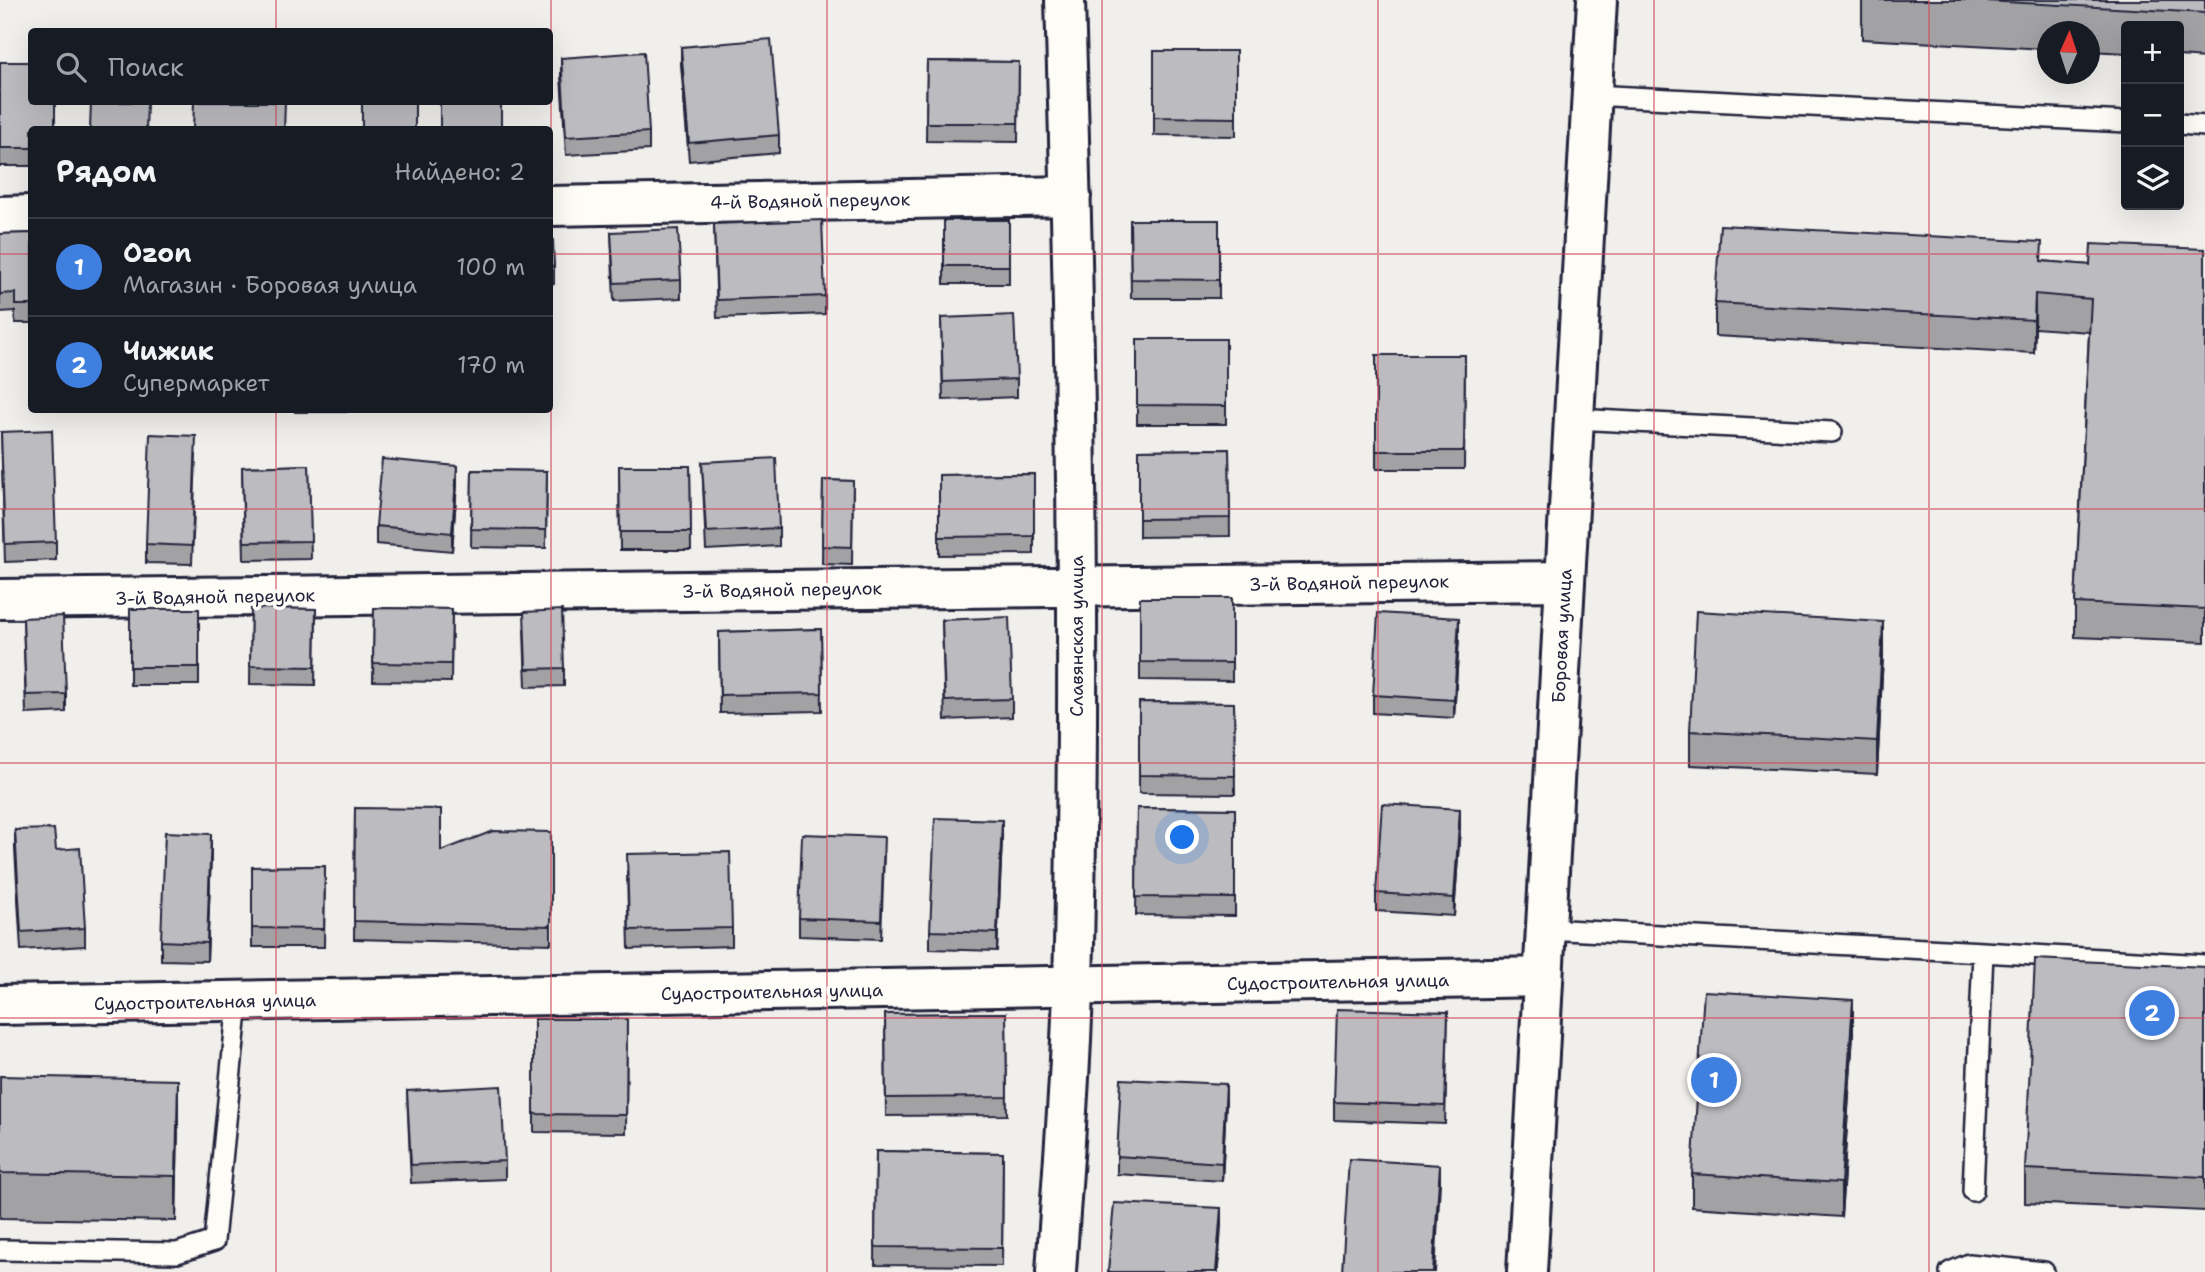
<!DOCTYPE html>
<html lang="ru">
<head>
<meta charset="utf-8">
<style>
	body { margin:0; font-family:"Shantell Sans",sans-serif; background:#20242c; color:#f1f3f6 }
	.controls { position:absolute; right:21px; top:21px; display:grid; overflow:hidden; border-radius:7px; box-shadow:0 7px 28px #0002 }
	.controls button { width:63px; height:63px; display:grid; place-items:center; padding:0; border:0; border-bottom:2px solid #363941; background:#171b24; color:#f1f3f6; font:35px sans-serif }
	.compass { position:absolute; left:2037px; top:21px; width:63px; height:63px; border-radius:50%; background:#171b24; box-shadow:0 7px 28px #0002; rotate:3deg }
	.you { position:absolute; left:1183px; top:838px; width:24px; height:24px; margin:-18px; border:5px solid #fff; border-radius:50%; background:#1a73e8; box-shadow:0 0 0 10px #1a73e833 }
	.badge { display:grid; place-items:center; width:46px; height:46px; border-radius:50%; background:#d1495b; color:#fff; font-size:23px; font-weight:700 }
	.pin { position:absolute; translate:-50% -50%; border:4px solid #fff; box-shadow:0 2px 7px #0006 }
	.list { margin:0; padding:0; list-style:none }
	h2 { display:flex; justify-content:space-between; align-items:center; height:91px; margin:0; padding:0 28px; font-size:30px }
	h2 small { font-size:23px; font-weight:400; color:#9ea1a6 }
	.list li { display:grid; grid-template-columns:46px 1fr auto; gap:21px; align-items:center; box-sizing:border-box; height:98px; padding:0 28px; border-top:2px solid #363941 }
	.list b { display:block; font-size:26px; white-space:nowrap }
	.list p { margin:0; font-size:23px; white-space:nowrap; color:#9ea1a6 }
	.list em { font-size:23px; font-style:normal; color:#9ea1a6 }
	.icon { flex:none; width:38px; height:38px; fill:none; stroke:currentColor; stroke-width:2; stroke-linecap:round; stroke-linejoin:round }
	.map { position:relative; flex:none; width:2205px; height:1272px; overflow:hidden }
	.search { position:absolute; background:#171b24; box-shadow:0 7px 28px #0002; left:28px; top:28px; width:525px; height:77px; display:flex; align-items:center; gap:18px; box-sizing:border-box; padding:0 24px; border-radius:7px; color:#9ea1a6; font-size:26px }
	.panel { position:absolute; background:#171b24; box-shadow:0 7px 28px #0002; left:28px; top:126px; width:525px; height:287px; border-radius:7px }
	.map>svg:first-child { display:block }
</style>
</head>
<body>
<div class="map">
<svg width="2205" height="1272" viewBox="0 0 2205 1272">
	<rect width="100%" height="100%" fill="#f0efec"/>
	<filter id="ink" filterUnits="userSpaceOnUse"><feTurbulence type="fractalNoise" baseFrequency=".0143" numOctaves="2"/><feDisplacementMap in="SourceGraphic" scale="14" xChannelSelector="R" yChannelSelector="G"/><feConvolveMatrix kernelMatrix="1 2 1 2 8 2 1 2 1" color-interpolation-filters="sRGB"/></filter>
	<g filter="url(#ink)">
		<g fill="none" stroke-linecap="round" stroke-linejoin="round">
			<g stroke="#22223b" stroke-width="24">
				<path id="lane" d="M 1591,95 L 2126,122
					M 2179,124 L 2205,126
					M 1574,419 L 1832,432
					M 1546,929 L 1983,952 L 1973,1191
					M 1983,952 L 2205,965
					M 0,1250 L 177,1253 L 214,1241 L 238,1001
					M 1950,1272 L 1969,1264 L 2044,1272"/>
			</g>
			<g stroke="#22223b" stroke-width="44">
				<path id="street" d="M 550,206 L 1071,196
					M 0,216 L 32,215
					M 0,599 L 1565,581
					M 0,1005 L 1543,977
					M 1056,1272 C 1062,1176 1071,1080 1073,985 C 1082,657 1075,328 1065,0
					M 1527,1272 L 1597,0"/>
			</g>
			<use href="#lane" stroke="#fdfcf7" stroke-width="19"/>
			<use href="#street" stroke="#fdfcf7" stroke-width="38"/>
		</g>
		<path fill="#a2a2a5" stroke="#22223b" stroke-width="2" d="M 1862,0 L 2205,0 L 2205,58 L 2179,56 L 2179,26 L 2126,26 L 2126,53 L 2090,51 L 2090,32 L 2048,32 L 2048,49 L 1862,39 Z
			M 681,47 L 779,135 L 779,153 L 689,161 L 681,65 Z
			M 1154,51 L 1236,51 L 1236,136 L 1154,135 Z
			M 561,58 L 649,132 L 649,150 L 566,155 L 561,76 Z
			M 927,61 L 1019,62 L 1018,142 L 926,141 Z
			M 0,62 L 32,130 L 32,166 L 0,166 Z
			M 944,220 L 1009,220 L 1009,284 L 944,284 Z
			M 1130,220 L 1219,220 L 1219,298 L 1131,298 Z
			M 714,224 L 825,296 L 825,314 L 717,318 Z
			M 611,232 L 681,280 L 681,298 L 614,301 Z
			M 32,233 L 32,323 L 15,323 L 15,311 L 0,312 L 0,234 Z
			M 550,240 L 554,266 L 554,284 L 550,285 Z
			M 2205,249 L 2205,642 L 2075,637 L 2075,603 L 2089,332 L 2035,328 L 2034,353 L 1715,336 L 1715,303 L 2042,261 L 2090,265 Z
			M 941,318 L 1017,379 L 1017,397 L 943,400 Z
			M 1137,339 L 1226,339 L 1226,424 L 1137,424 Z
			M 1376,355 L 1465,355 L 1464,469 L 1376,469 Z
			M 295,410 L 346,410 L 346,412 L 295,412 Z
			M 1,432 L 56,542 L 56,560 L 5,562 Z
			M 1229,449 L 1230,536 L 1139,537 L 1139,450 Z
			M 196,454 L 192,564 L 146,563 L 146,544 Z
			M 702,462 L 779,528 L 779,546 L 706,550 Z
			M 309,465 L 311,559 L 244,560 L 242,467 Z
			M 619,466 L 690,466 L 691,550 L 620,550 Z
			M 472,470 L 547,471 L 546,548 L 471,547 Z
			M 1034,474 L 1034,554 L 939,555 L 939,475 Z
			M 823,480 L 853,481 L 852,565 L 822,564 Z
			M 457,484 L 452,551 L 376,544 L 376,526 Z
			M 1140,598 L 1232,598 L 1232,681 L 1140,680 Z
			M 251,608 L 316,609 L 315,685 L 250,684 Z
			M 374,608 L 452,609 L 451,682 L 373,681 Z
			M 130,609 L 199,609 L 199,685 L 130,685 Z
			M 23,618 L 66,694 L 66,712 L 26,714 Z
			M 942,620 L 1012,699 L 1012,717 L 945,720 Z
			M 821,629 L 822,711 L 720,713 L 719,632 Z
			M 524,630 L 564,668 L 564,686 L 526,687 Z
			M 1459,636 L 1454,718 L 1373,713 L 1373,695 Z
			M 1883,655 L 1877,774 L 1690,765 L 1690,731 Z
			M 1139,702 L 1234,703 L 1235,794 L 1139,793 Z
			M 355,808 L 441,851 L 551,832 L 551,944 L 354,939 Z
			M 1137,808 L 1235,809 L 1235,916 L 1136,915 Z
			M 1460,827 L 1454,916 L 1376,911 L 1376,893 Z
			M 15,830 L 56,850 L 85,928 L 85,946 L 21,950 L 15,849 Z
			M 1002,838 L 997,951 L 930,949 L 930,931 Z
			M 211,852 L 207,961 L 161,960 L 161,941 Z
			M 884,855 L 881,939 L 799,936 L 799,918 Z
			M 325,866 L 324,947 L 252,947 L 252,867 Z
			M 627,872 L 732,928 L 732,946 L 629,949 Z
			M 2205,967 L 2205,1211 L 2025,1203 L 2025,1169 Z
			M 1448,1012 L 1445,1124 L 1334,1120 L 1334,1102 Z
			M 1006,1013 L 1007,1115 L 886,1116 L 885,1014 Z
			M 534,1019 L 627,1019 L 626,1133 L 534,1132 Z
			M 1853,1034 L 1841,1217 L 1692,1207 L 1692,1174 Z
			M 0,1076 L 178,1124 L 176,1221 L 0,1218 Z
			M 407,1091 L 505,1161 L 505,1179 L 411,1183 Z
			M 1226,1102 L 1222,1181 L 1117,1174 L 1117,1156 Z
			M 876,1151 L 1003,1153 L 1002,1266 L 875,1265 Z"/>
		<path fill="#848486" stroke="#22223b" stroke-width="2" d="M 2035,294 L 2035,328 L 2034,353 L 2034,320 Z
			M 457,466 L 457,484 L 452,551 L 452,533 Z
			M 1459,618 L 1459,636 L 1454,718 L 1454,700 Z
			M 1883,622 L 1883,655 L 1877,774 L 1877,741 Z
			M 1460,809 L 1460,827 L 1454,916 L 1454,898 Z
			M 1002,820 L 1002,838 L 997,951 L 997,933 Z
			M 211,834 L 211,852 L 207,961 L 207,943 Z
			M 1853,1000 L 1853,1034 L 1841,1217 L 1841,1183 Z
			M 178,1080 L 178,1124 L 176,1221 L 176,1176 Z
			M 1226,1084 L 1226,1102 L 1222,1181 L 1222,1163 Z
			M 1440,1165 L 1440,1183 L 1435,1272 L 1433,1272 Z
			M 1221,1208 L 1221,1226 L 1218,1272 L 1216,1272 Z"/>
		<path fill="#bcbcc0" stroke="#22223b" stroke-width="2" d="M 1967,0 L 2205,0 L 2205,13 Z
			M 771,39 L 779,135 L 689,143 L 681,47 Z
			M 1154,51 L 1236,51 L 1236,118 L 1154,117 Z
			M 644,52 L 649,132 L 566,137 L 561,58 Z
			M 927,61 L 1019,62 L 1018,123 L 926,123 Z
			M 0,62 L 32,62 L 32,102 L 55,102 L 55,130 L 32,130 L 32,148 L 0,148 Z
			M 91,102 L 147,102 L 146,130 L 90,130 Z
			M 194,102 L 285,102 L 284,130 L 193,130 Z
			M 362,102 L 415,102 L 415,130 L 362,130 Z
			M 440,102 L 501,102 L 501,130 L 440,129 Z
			M 822,220 L 825,296 L 717,300 L 714,224 Z
			M 944,220 L 1009,220 L 1009,266 L 944,266 Z
			M 1130,220 L 1219,220 L 1219,280 L 1131,279 Z
			M 1720,225 L 2042,242 L 2041,261 L 2090,265 L 2091,244 L 2205,249 L 2205,609 L 2075,603 L 2091,299 L 2035,294 L 2034,320 L 1715,303 Z
			M 678,229 L 681,280 L 614,283 L 611,232 Z
			M 32,233 L 32,305 L 15,305 L 15,293 L 0,294 L 0,234 Z
			M 550,240 L 553,240 L 554,266 L 550,267 Z
			M 1014,315 L 1017,379 L 943,382 L 941,318 Z
			M 1137,339 L 1226,339 L 1226,406 L 1137,405 Z
			M 1376,355 L 1465,355 L 1464,451 L 1376,451 Z
			M 52,430 L 56,542 L 5,544 L 1,432 Z
			M 150,434 L 196,436 L 192,546 L 146,544 Z
			M 1229,449 L 1230,518 L 1139,519 L 1139,450 Z
			M 776,458 L 779,528 L 706,532 L 702,462 Z
			M 382,459 L 457,466 L 452,533 L 376,526 Z
			M 309,465 L 311,541 L 244,542 L 242,467 Z
			M 619,466 L 690,466 L 691,532 L 620,532 Z
			M 472,470 L 547,471 L 546,530 L 471,529 Z
			M 1034,474 L 1034,536 L 939,537 L 939,475 Z
			M 823,480 L 853,481 L 852,547 L 822,546 Z
			M 1140,598 L 1232,598 L 1232,663 L 1140,662 Z
			M 251,608 L 316,609 L 315,667 L 250,666 Z
			M 374,608 L 452,609 L 451,664 L 373,663 Z
			M 130,609 L 199,609 L 199,667 L 130,667 Z
			M 562,610 L 564,668 L 526,669 L 524,612 Z
			M 1696,611 L 1883,622 L 1877,741 L 1690,731 Z
			M 1378,613 L 1459,618 L 1454,700 L 1373,695 Z
			M 63,616 L 66,694 L 26,695 L 23,618 Z
			M 1009,617 L 1012,699 L 945,701 L 942,620 Z
			M 821,629 L 822,693 L 720,695 L 719,632 Z
			M 1139,702 L 1234,703 L 1235,776 L 1139,775 Z
			M 1382,804 L 1460,809 L 1454,898 L 1376,893 Z
			M 355,808 L 441,809 L 441,851 L 493,831 L 551,832 L 551,926 L 354,921 Z
			M 1137,808 L 1235,809 L 1235,898 L 1136,897 Z
			M 935,818 L 1002,820 L 997,933 L 930,931 Z
			M 54,829 L 56,850 L 80,848 L 85,928 L 21,932 L 15,830 Z
			M 165,832 L 211,834 L 207,943 L 161,941 Z
			M 802,834 L 884,837 L 881,921 L 799,918 Z
			M 730,852 L 732,928 L 629,930 L 627,854 Z
			M 325,866 L 324,929 L 252,928 L 252,867 Z
			M 2035,959 L 2205,967 L 2205,1177 L 2025,1169 Z
			M 1704,991 L 1853,1000 L 1841,1183 L 1692,1174 Z
			M 1337,1009 L 1448,1012 L 1445,1106 L 1334,1102 Z
			M 1006,1013 L 1007,1097 L 886,1098 L 885,1014 Z
			M 534,1019 L 627,1019 L 626,1115 L 534,1114 Z
			M 0,1076 L 178,1080 L 176,1176 L 0,1173 Z
			M 1121,1079 L 1226,1084 L 1222,1163 L 1117,1156 Z
			M 501,1086 L 505,1161 L 411,1165 L 407,1091 Z
			M 876,1151 L 1003,1153 L 1002,1248 L 875,1247 Z
			M 1349,1159 L 1440,1165 L 1433,1272 L 1342,1272 Z
			M 1114,1203 L 1221,1208 L 1216,1272 L 1108,1272 Z"/>
	</g>
	<path fill="none" stroke="#d1495b" stroke-width="2" stroke-opacity="0.55" d="M 276,0 L 276,32M 551,0 L 551,1272M 827,0 L 827,1272M 1102,0 L 1102,1272M 1378,0 L 1378,1272M 1654,0 L 1654,1272M 1929,0 L 1929,1272M 276,102 L 276,130M 0,254 L 32,254M 550,254 L 2205,254M 276,410 L 276,1272M 0,509 L 2205,509M 0,763 L 2205,763M 0,1018 L 2205,1018"/>
	<g text-anchor="middle" stroke-width="7" stroke-linejoin="round" paint-order="stroke">
		<g font-size="18" fill="#22223b" stroke="#fdfcf7">
			<text transform="translate(810 201) rotate(-1)" y="6">4-й Водяной переулок</text>
			<text transform="translate(1349 583) rotate(-1)" y="6">3-й Водяной переулок</text>
			<text transform="translate(782 590) rotate(-1)" y="6">3-й Водяной переулок</text>
			<text transform="translate(215 597) rotate(-1)" y="6">3-й Водяной переулок</text>
			<text transform="translate(1077 636) rotate(-90)" y="6">Славянская улица</text>
			<text transform="translate(1562 636) rotate(-87)" y="6">Боровая улица</text>
			<text transform="translate(1338 982) rotate(-1)" y="6">Судостроительная улица</text>
			<text transform="translate(772 992) rotate(-1)" y="6">Судостроительная улица</text>
			<text transform="translate(205 1002) rotate(-1)" y="6">Судостроительная улица</text>
		</g>
	</g>
</svg>
<div class="controls">
<button>+</button>
<button>−</button>
<button><svg class="icon" aria-label="layers" viewBox="0 0 24 24"><path d="M12 4l9 5-9 5-9-5zM3 14l9 5 9-5"/></svg></button>
</div>
<svg class="compass" viewBox="-18 -18 36 36"><path d="M0-13l5 13h-10z" fill="#e53935"/><path d="M0 13l5-13h-10z" fill="#9ea1a6"/></svg>
<div class="you"></div>
<div class="pin badge" style="left:1714px;top:1080px;background:#3f7fe0">1</div>
<div class="pin badge" style="left:2152px;top:1013px;background:#3f7fe0">2</div>
<div class="search"><svg class="icon" aria-label="search" viewBox="0 0 24 24"><circle cx="10" cy="10" r="6"/><path d="M15 15l6 6"/></svg>Поиск</div>
<section class="panel">
<h2>Рядом<small>Найдено: 2</small></h2>
<ul class="list">
<li><span class="badge" style="background:#3f7fe0">1</span><div><b>Ozon</b><p>Магазин · Боровая улица</p></div><em>100 m</em></li>
<li><span class="badge" style="background:#3f7fe0">2</span><div><b>Чижик</b><p>Супермаркет</p></div><em>170 m</em></li>
</ul>
</section>
</div>
</body>
</html>
